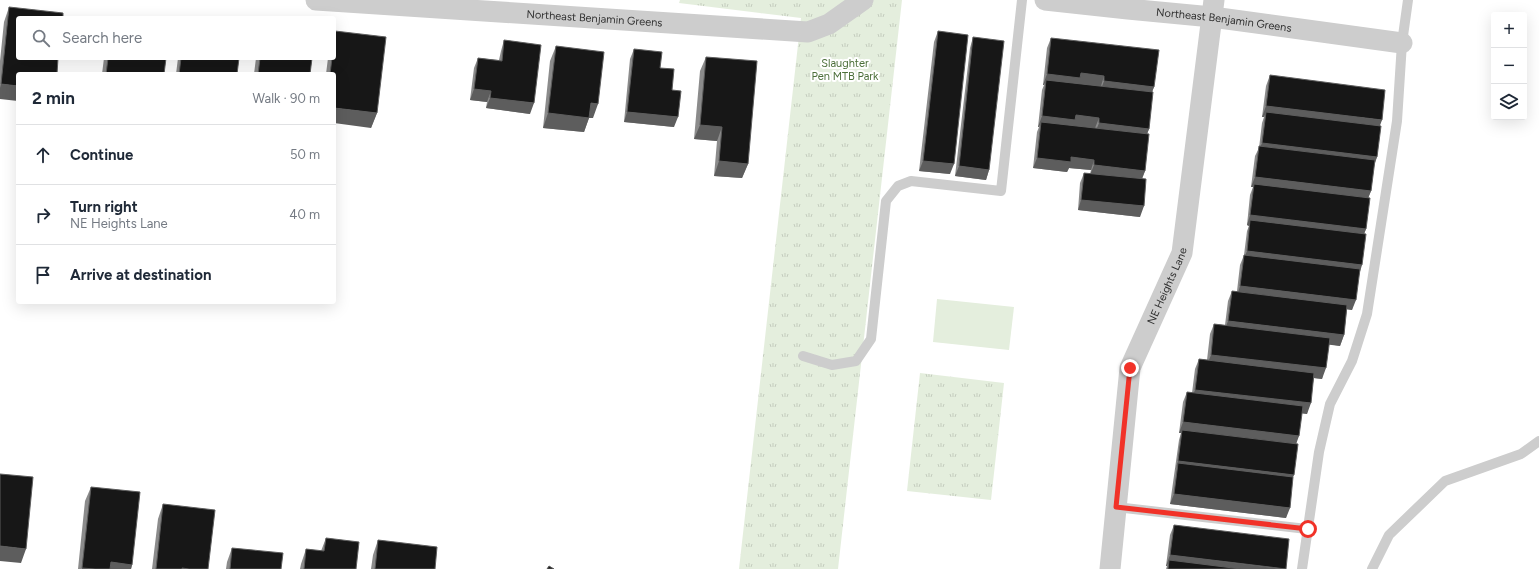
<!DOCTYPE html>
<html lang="en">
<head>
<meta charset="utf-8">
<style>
	body { margin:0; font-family:Figtree,sans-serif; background:#f2f2f3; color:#1f2937 }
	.controls { position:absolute; right:12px; top:12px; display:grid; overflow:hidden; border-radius:4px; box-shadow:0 4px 16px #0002 }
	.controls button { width:36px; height:36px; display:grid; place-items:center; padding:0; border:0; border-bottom:1px solid #e0e1e3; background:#fff; color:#1f2937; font:20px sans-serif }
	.stop { position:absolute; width:12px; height:12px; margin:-9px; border:3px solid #f13228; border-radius:50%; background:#fff }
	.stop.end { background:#f13228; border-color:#fff; box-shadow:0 1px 4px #0008 }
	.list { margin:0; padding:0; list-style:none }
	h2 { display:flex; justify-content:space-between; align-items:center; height:52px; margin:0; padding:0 16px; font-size:17px }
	h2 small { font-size:13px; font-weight:400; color:#747a83 }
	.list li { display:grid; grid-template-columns:26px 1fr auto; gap:12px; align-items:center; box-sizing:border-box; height:60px; padding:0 16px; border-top:1px solid #e0e1e3 }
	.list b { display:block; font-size:15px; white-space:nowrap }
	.list p { margin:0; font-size:13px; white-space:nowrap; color:#747a83 }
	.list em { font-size:13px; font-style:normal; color:#747a83 }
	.icon { flex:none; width:22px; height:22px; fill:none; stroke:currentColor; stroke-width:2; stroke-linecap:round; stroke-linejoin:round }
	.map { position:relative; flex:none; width:1539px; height:569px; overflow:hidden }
	.search { position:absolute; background:#fff; box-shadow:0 4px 16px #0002; left:16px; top:16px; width:320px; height:44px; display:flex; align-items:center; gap:10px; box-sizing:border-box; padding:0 14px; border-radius:4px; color:#747a83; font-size:15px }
	.panel { position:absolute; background:#fff; box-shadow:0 4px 16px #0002; left:16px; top:72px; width:320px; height:232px; border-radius:4px }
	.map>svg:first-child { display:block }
</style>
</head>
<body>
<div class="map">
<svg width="1539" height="569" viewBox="0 0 1539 569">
	<defs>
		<pattern id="grass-tufts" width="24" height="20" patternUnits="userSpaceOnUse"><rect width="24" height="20" fill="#e4eedd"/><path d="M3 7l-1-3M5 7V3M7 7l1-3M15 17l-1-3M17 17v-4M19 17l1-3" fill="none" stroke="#c4ccbe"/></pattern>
	</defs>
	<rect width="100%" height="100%" fill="#fff"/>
	<path fill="url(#grass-tufts)" d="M 680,0 L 902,0 L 838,569 L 739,569 L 801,18 L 679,3 Z
		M 920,373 L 1004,383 L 991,500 L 907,491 Z"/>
	<path fill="#e4eedd" d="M 937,299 L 1014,307 L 1009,350 L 933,342 Z"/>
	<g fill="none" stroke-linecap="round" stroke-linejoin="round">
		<path stroke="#cdcdcd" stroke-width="10" d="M 803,356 L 832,365 L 856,361 L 871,339 L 886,201 L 898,186 L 911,181 L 1001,191 L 1022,0
			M 1116,507 L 1307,529
			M 1302,569 L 1319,452 L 1330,404 L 1352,361 L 1367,314 L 1397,121 L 1402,43 L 1408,0
			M 1372,569 L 1389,535 L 1445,481 L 1521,454 L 1539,441"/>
		<g stroke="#cdcdcd" stroke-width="21">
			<path id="s1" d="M 316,0 L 808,32 L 829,24 L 863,0"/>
			<path id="s2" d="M 1045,0 L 1128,9 L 1212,17 L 1402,43"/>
			<path id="s3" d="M 1110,569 L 1130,368 L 1182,253 L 1214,0"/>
		</g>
	</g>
	<path fill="#8b8b8b" d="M 9,7 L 0,99 L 0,61 L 4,22 Z
		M 335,31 L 377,113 L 371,128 L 334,74 L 326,74 L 328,58 L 334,58 L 334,34 Z
		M 938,31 L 950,174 L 919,171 L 934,42 Z
		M 973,37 L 989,170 L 986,180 L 955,176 L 970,48 Z
		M 1051,38 L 1154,87 L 1152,92 L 1149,129 L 1147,134 L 1145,171 L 1142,179 L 1140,217 L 1078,210 L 1080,183 L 1084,173 L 1090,174 L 1091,170 L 1069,168 L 1067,172 L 1033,168 L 1037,132 L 1039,127 L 1038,127 L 1042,90 L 1044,85 L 1043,85 L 1047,48 Z
		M 504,40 L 530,114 L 486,108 L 487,102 L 470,100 L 474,68 L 478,58 L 499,60 L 501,51 Z
		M 556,46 L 593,118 L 589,118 L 584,132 L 543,128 L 550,61 Z
		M 634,49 L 660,68 L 672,90 L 674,127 L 624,122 L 630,59 Z
		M 706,57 L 748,164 L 742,178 L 714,176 L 717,141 L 694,139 L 700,71 Z
		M 104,58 L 166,58 L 164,74 L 102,74 Z
		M 178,58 L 239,58 L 237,74 L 176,74 Z
		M 256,58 L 312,58 L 310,74 L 254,74 Z
		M 1270,75 L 1380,126 L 1377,157 L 1374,166 L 1371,191 L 1368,198 L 1366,229 L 1364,234 L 1359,274 L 1352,310 L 1347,309 L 1344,335 L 1340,346 L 1329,344 L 1322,379 L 1314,378 L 1307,414 L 1302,413 L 1296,444 L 1293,477 L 1286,518 L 1170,504 L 1179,440 L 1181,433 L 1179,433 L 1183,402 L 1187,392 L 1192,393 L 1195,369 L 1199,359 L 1207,360 L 1210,334 L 1214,324 L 1225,325 L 1228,301 L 1232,291 L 1237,291 L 1240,265 L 1244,255 L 1247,231 L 1249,226 L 1247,225 L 1250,195 L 1253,187 L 1251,187 L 1255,156 L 1259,148 L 1262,123 L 1264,117 L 1262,117 L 1266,86 Z
		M 91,487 L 132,565 L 131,569 L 78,569 L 85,501 Z
		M 163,504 L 208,569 L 152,569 L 158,519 Z
		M 1174,525 L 1286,569 L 1166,569 L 1167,566 L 1166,566 L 1170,535 Z
		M 326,538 L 356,569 L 300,569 L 301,564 L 306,549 L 321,551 Z
		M 378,540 L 435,569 L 371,569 L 373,555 Z
		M 232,548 L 281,569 L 226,569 L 227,562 Z"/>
	<path fill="#5d5d5d" d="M 1081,73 L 1104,76 L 1101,86 L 1046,80 L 1044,85 L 1043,85 L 1047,74 Z
		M 1104,81 L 1154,87 L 1150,97 L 1100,92 Z
		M 1,84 L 18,86 L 18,101 L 0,99 L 0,88 Z
		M 474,89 L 491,91 L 487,102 L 470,100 Z
		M 490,98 L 534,103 L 530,114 L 486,108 Z
		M 591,103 L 598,104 L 593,118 L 589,118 L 584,132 L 543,128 L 548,113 Z
		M 1266,106 L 1382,120 L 1378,131 L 1266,112 L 1264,117 L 1262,117 Z
		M 334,108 L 377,113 L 371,128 L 334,123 Z
		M 627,112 L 678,117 L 674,127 L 624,122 Z
		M 1076,115 L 1099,118 L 1095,128 L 1041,122 L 1039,127 L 1038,127 L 1042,116 Z
		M 1099,123 L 1149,129 L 1145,139 L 1095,133 Z
		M 700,125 L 722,127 L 717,141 L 694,139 Z
		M 1262,143 L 1377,157 L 1373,167 L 1258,152 Z
		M 1071,157 L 1094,160 L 1091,170 L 1069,168 L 1067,172 L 1033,168 L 1037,158 Z
		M 719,161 L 748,164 L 742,178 L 714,176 Z
		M 923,161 L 954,164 L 950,174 L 919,171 Z
		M 1094,165 L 1145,171 L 1141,181 L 1090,175 Z
		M 959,166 L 989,170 L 986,180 L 955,176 Z
		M 1255,177 L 1371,191 L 1367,201 L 1254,184 L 1253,187 L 1251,187 Z
		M 1081,200 L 1144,206 L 1140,217 L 1078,210 Z
		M 1250,215 L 1366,229 L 1362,239 L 1250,220 L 1249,226 L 1247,225 Z
		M 1247,251 L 1362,265 L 1359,275 L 1243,261 Z
		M 1240,286 L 1356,300 L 1352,310 L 1237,296 Z
		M 1228,321 L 1344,335 L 1340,346 L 1224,332 Z
		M 1211,355 L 1326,368 L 1322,379 L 1207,365 Z
		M 1195,390 L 1311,403 L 1307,414 L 1191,400 Z
		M 1183,422 L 1299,436 L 1295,447 L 1182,430 L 1181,433 L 1179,433 Z
		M 1178,461 L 1294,475 L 1290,485 L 1178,463 L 1175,471 Z
		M 1174,494 L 1290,508 L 1286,518 L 1170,504 Z
		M 0,546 L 26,549 L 21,563 L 0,561 Z
		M 1170,555 L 1282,569 L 1192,569 L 1169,560 L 1167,566 L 1166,566 Z
		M 111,562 L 132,565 L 131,569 L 108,569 Z
		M 82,568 L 95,569 L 82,569 Z"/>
	<path fill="#171717" stroke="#5d5d5d" d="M 9,7 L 63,13 L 63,18 L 18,18 L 18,58 L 58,58 L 57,74 L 18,74 L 18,86 L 1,84 Z
		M 335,31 L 386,37 L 377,113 L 334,108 L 334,74 L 330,74 L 332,58 L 334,58 L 334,40 Z
		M 938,31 L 968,35 L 954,164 L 923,161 Z
		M 973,37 L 1004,41 L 989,170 L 959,166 Z
		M 1051,38 L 1159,50 L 1154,87 L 1104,81 L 1104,76 L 1081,73 L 1080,78 L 1047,74 Z
		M 504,40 L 541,45 L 534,103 L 490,98 L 491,91 L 474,89 L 478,58 L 502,61 Z
		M 556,46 L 604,52 L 598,104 L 591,103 L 589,118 L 548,113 Z
		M 634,49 L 662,52 L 660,68 L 674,69 L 672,90 L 681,91 L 678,117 L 627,112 Z
		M 706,57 L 757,61 L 748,164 L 719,161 L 722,127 L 700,125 Z
		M 108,58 L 166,58 L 164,74 L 106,74 Z
		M 181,58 L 239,58 L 237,74 L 179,74 Z
		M 260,58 L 312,58 L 310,74 L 258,74 Z
		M 1270,75 L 1385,90 L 1382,120 L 1266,106 Z
		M 1046,80 L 1153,92 L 1149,129 L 1099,123 L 1099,118 L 1076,115 L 1075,120 L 1042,116 Z
		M 1266,112 L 1381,126 L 1377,157 L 1262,143 Z
		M 1041,122 L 1149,134 L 1145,171 L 1094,165 L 1094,160 L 1071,157 L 1071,162 L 1037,158 Z
		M 1259,146 L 1375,160 L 1371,191 L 1255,177 Z
		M 1084,173 L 1146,179 L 1144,206 L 1081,200 Z
		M 1254,184 L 1370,198 L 1366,229 L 1250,215 Z
		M 1250,220 L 1366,234 L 1362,265 L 1247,251 Z
		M 1244,255 L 1360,269 L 1356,300 L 1240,286 Z
		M 1232,291 L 1347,305 L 1344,335 L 1228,321 Z
		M 1214,324 L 1330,338 L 1326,368 L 1211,355 Z
		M 1199,359 L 1314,373 L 1311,403 L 1195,390 Z
		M 1187,392 L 1303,406 L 1299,436 L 1183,422 Z
		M 1182,430 L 1298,444 L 1294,475 L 1178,461 Z
		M 1178,463 L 1293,477 L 1290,508 L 1174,494 Z
		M 0,474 L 33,477 L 26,549 L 0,546 Z
		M 91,487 L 140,492 L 132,565 L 111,562 L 110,569 L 95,569 L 82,568 Z
		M 163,504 L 215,510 L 208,569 L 189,569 L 182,568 L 182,569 L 156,569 Z
		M 1174,525 L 1289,539 L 1286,569 L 1170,555 Z
		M 326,538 L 359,542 L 356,569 L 304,569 L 306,549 L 324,551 Z
		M 378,540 L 437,547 L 435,569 L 375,569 Z
		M 232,548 L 283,553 L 281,569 L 230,569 Z
		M 1169,560 L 1241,569 L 1168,569 Z
		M 549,566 L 554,569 L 547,569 Z"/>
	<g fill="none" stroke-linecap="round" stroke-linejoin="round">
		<path stroke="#f13228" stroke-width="5" d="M 1130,368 L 1116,507 L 1308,529"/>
	</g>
	<g text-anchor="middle" stroke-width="4" stroke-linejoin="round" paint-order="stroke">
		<g font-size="11" fill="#303030" stroke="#fff">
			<text dy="4" stroke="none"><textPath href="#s1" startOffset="279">Northeast Benjamin Greens</textPath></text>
			<text dy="4" stroke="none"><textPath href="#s2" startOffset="180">Northeast Benjamin Greens</textPath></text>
			<text dy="4" stroke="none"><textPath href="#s3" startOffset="292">NE Heights Lane</textPath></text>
		</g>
		<g font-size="11" fill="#4c6f3a" stroke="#fff">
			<text x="845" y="67">Slaughter<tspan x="845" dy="13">Pen MTB Park</tspan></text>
		</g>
	</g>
</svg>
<div class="controls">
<button>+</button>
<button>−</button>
<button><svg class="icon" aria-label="layers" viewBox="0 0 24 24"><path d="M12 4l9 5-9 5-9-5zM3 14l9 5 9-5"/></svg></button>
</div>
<div class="stop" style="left:1308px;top:529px"></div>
<div class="stop end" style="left:1130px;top:368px"></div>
<div class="search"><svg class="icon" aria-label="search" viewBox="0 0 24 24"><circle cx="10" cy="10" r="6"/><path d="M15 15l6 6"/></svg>Search here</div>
<section class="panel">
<h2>2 min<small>Walk · 90 m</small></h2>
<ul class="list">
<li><svg class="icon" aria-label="ahead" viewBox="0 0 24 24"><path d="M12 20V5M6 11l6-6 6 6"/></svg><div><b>Continue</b></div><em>50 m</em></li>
<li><svg class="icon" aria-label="right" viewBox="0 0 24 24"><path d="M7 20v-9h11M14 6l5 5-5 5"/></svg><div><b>Turn right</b><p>NE Heights Lane</p></div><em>40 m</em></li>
<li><svg class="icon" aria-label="arrive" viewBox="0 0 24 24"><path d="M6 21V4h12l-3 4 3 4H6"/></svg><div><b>Arrive at destination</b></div></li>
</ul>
</section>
</div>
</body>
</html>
